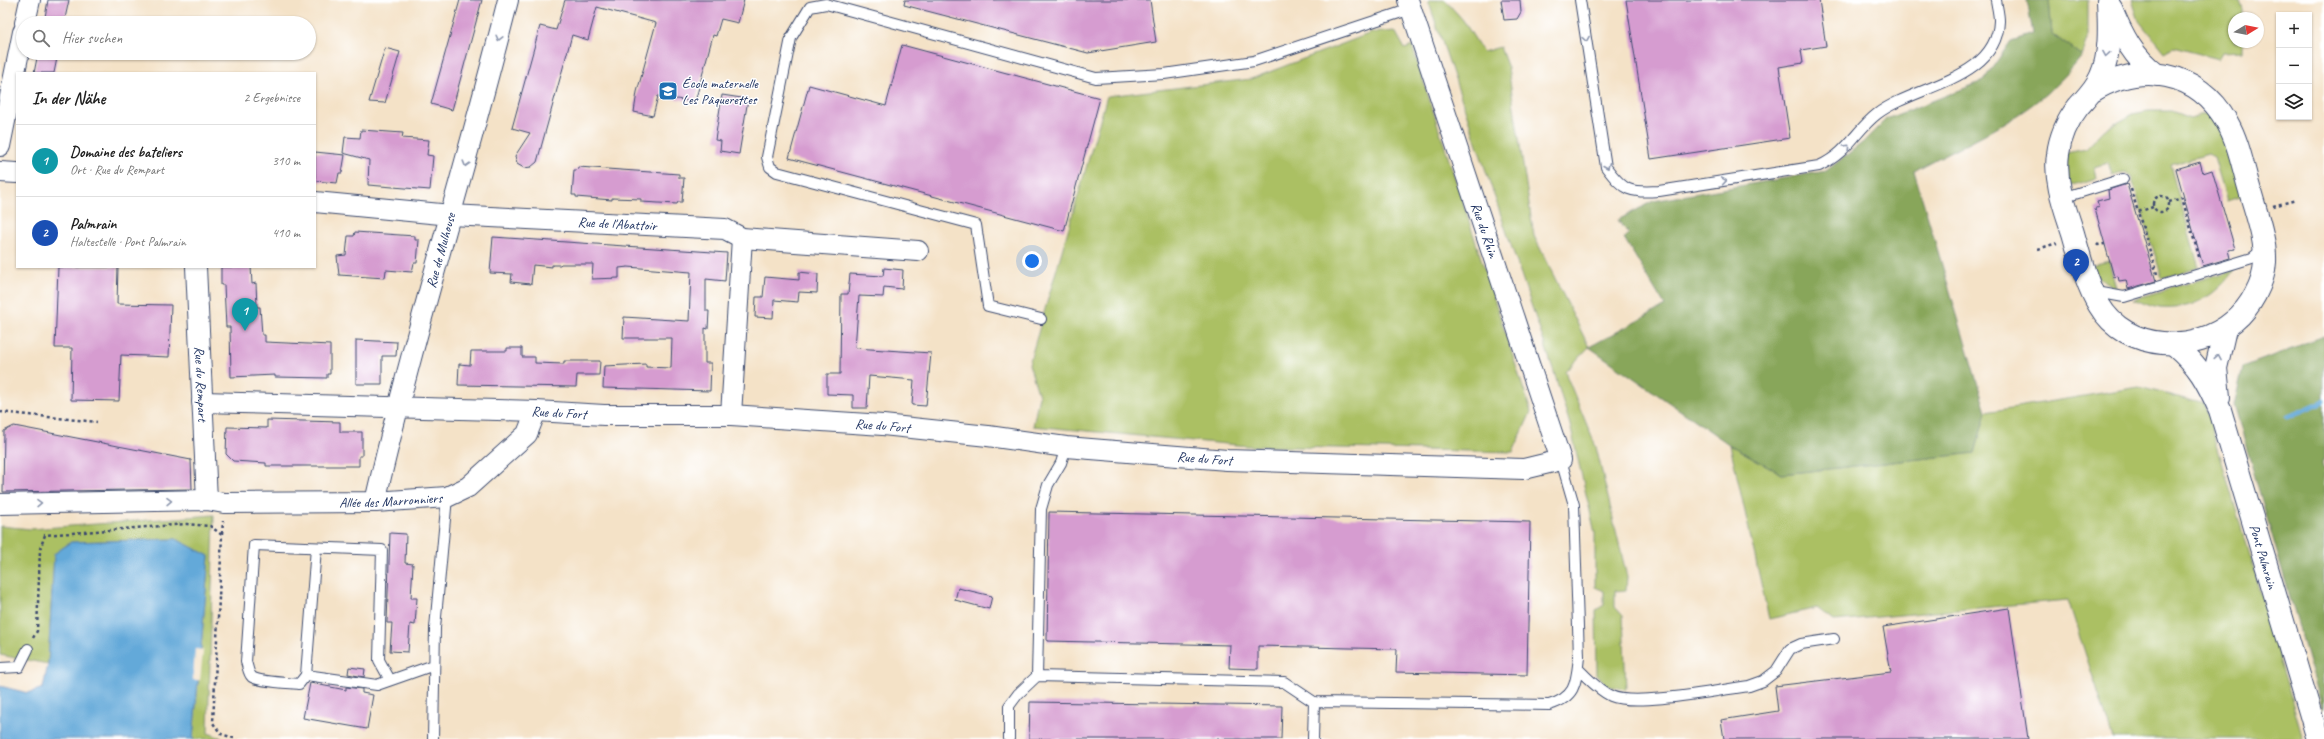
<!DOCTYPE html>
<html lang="de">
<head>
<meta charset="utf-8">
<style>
	body { margin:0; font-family:Caveat,sans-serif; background:#f6f6f6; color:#222 }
	.controls { position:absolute; right:12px; top:12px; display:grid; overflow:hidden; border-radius:0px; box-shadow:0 1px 3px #0004 }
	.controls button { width:36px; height:36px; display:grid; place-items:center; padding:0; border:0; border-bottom:1px solid #e0e0e0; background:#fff; color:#222; font:20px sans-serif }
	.compass { position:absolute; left:2228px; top:12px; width:36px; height:36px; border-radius:50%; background:#fff; box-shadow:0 1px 3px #0004; rotate:80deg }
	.you { position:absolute; left:1032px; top:261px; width:14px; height:14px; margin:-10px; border:3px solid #fff; border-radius:50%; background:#1a73e8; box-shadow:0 0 0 6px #1a73e833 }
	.badge { display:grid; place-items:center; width:26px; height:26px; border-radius:50%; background:#1f6fb2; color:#fff; font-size:13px; font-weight:700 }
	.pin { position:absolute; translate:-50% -33px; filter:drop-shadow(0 1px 2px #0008) }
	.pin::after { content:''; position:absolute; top:21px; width:14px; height:12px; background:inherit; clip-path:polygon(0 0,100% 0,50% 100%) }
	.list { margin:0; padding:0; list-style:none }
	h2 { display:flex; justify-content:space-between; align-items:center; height:52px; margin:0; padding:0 16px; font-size:17px }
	h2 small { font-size:13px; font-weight:400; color:#767676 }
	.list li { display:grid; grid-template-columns:26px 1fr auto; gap:12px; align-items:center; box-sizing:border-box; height:72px; padding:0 16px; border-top:1px solid #e0e0e0 }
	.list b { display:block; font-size:15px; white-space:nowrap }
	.list p { margin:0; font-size:13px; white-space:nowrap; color:#767676 }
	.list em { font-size:13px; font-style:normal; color:#767676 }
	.icon { flex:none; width:22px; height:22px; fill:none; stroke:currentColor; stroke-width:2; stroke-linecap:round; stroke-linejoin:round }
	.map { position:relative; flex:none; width:2324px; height:739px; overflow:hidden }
	.search { position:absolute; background:#fff; box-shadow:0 1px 3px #0004; left:16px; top:16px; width:300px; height:44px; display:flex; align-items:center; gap:10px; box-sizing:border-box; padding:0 14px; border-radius:22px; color:#767676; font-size:15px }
	.panel { position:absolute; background:#fff; box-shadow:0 1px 3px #0004; left:16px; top:72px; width:300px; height:196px; border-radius:0px }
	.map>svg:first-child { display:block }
</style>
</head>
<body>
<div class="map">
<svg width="2324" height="739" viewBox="0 0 2324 739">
	<rect width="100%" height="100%" fill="#fff"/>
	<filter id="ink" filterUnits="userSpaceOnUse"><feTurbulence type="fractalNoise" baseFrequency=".025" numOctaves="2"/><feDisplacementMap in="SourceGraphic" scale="8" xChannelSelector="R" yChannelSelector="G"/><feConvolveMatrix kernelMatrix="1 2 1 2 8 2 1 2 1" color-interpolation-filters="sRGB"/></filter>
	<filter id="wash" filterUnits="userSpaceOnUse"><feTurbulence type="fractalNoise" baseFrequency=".012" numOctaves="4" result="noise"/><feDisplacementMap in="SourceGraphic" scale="16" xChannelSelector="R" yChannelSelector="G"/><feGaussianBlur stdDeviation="0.9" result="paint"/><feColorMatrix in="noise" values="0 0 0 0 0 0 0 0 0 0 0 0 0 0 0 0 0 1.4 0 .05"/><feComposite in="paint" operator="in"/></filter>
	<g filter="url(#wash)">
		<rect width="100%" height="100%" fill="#f4e2c7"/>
		<path fill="#abc064" stroke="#637861" d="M 1428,0 L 1445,0 L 1463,20 L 1483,52 L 1500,47 L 1508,68 L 1534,236 L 1589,347 L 1565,372 L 1596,447 L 1627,577 L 1626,590 L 1615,591 L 1615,607 L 1623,616 L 1626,689 L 1607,686 L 1597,674 L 1596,610 L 1604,605 L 1604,591 L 1595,587 L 1595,533 L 1570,425 L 1554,372 Z
			M 2049,0 L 2088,0 L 2088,39 L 2082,56 L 2052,34 Z
			M 2132,0 L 2240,0 L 2243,9 L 2243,18 L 2234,18 L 2234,42 L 2243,42 L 2243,51 L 2223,52 L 2219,59 L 2173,47 L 2164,52 L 2139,21 Z
			M 1395,31 L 1405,49 L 1412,46 L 1531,412 L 1513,452 L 1248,446 L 1033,426 L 1039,396 L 1029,364 L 1107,96 L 1251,79 L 1371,33 Z
			M 2148,111 L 2171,111 L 2190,118 L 2213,111 L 2245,195 L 2227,201 L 2214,157 L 2208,154 L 2170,165 L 2199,268 L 2162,278 L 2131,176 L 2125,172 L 2112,176 L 2108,163 L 2095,167 L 2097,178 L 2070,186 L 2066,153 L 2086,149 L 2104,130 L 2132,114 Z
			M 2109,261 L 2116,288 L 2095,275 L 2092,265 Z
			M 2234,270 C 2217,295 2192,311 2160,308 C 2151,307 2141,302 2133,299 Z
			M 2139,387 L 2205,404 L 2303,739 L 2113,739 L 2068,600 L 1834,621 L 1817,608 L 1769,619 L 1730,445 L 1782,474 L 1975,453 L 1986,412 Z
			M 214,515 L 208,733 L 225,739 L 193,739 L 209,556 L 176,539 L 71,542 L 54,554 L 48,664 L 0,655 L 0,526 L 31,529 Z"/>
		<path fill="#88a65a" stroke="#526a5c" d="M 2027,0 L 2049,0 L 2052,34 L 2082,56 C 2035,117 1977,136 1914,171 L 1986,412 L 1975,453 L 1782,474 L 1730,445 L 1589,347 L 1665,306 L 1624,238 L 1629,234 L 1618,220 L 1653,201 L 1826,171 L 1862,143 L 1886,119 L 1983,81 L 2011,41 L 2033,34 Z
			M 2324,336 L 2324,459 L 2322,463 L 2324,472 L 2324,710 L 2323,710 L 2234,405 L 2243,367 Z"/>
		<path fill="#63a9d9" stroke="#3f6c9c" d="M 176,539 L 209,556 L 193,739 L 0,739 L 0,686 L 28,693 L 43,688 L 48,664 L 54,554 L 71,542 Z"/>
		<path fill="#f4e2c7" d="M 195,649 L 203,650 L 200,680 L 193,680 Z"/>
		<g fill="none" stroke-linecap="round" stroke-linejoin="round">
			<path stroke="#63a9d9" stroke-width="5" d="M 2288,417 L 2324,401"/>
		</g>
		<g id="blocks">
			<path fill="#d69cd0" d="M 48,0 L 69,0 L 64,23 L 44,23 Z
				M 460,0 L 482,0 L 452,110 L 431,104 Z
				M 565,0 L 744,0 L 738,23 L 721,19 L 716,36 L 713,35 L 695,102 L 658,96 L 653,116 L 634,112 L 637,92 L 656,23 L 597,7 L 588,40 L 572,35 L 537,162 L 531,167 L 524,168 L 517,164 L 515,156 L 530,133 L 512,128 L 540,26 L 556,30 Z
				M 905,0 L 1150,0 L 1156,42 L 1088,53 L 904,5 Z
				M 1501,0 L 1520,0 L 1521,12 L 1517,19 L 1504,20 Z
				M 1626,0 L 1819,0 L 1826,46 L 1801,50 L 1803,63 L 1779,67 L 1790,138 L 1651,159 Z
				M 902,45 L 1100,98 L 1064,231 L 789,158 L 809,85 L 886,106 Z
				M 385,48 L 400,52 L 385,103 L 369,102 Z
				M 38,53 L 58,53 L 54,73 L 34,73 Z
				M 722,95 L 748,99 L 739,154 L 720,151 L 721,141 L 715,140 Z
				M 361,130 L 403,133 L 402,138 L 429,140 L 427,155 L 433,156 L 430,190 L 368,185 L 369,160 L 343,153 L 345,137 L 360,138 Z
				M 315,152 L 345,155 L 342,173 L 339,173 L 337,183 L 315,181 Z
				M 2200,162 L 2203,173 L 2212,170 L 2235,249 L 2228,250 L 2230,258 L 2203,266 L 2176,169 Z
				M 578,167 L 679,174 L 679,178 L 684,178 L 682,202 L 678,202 L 677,204 L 641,202 L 641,199 L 612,198 L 612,200 L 576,197 L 576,195 L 572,195 L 574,170 L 577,170 Z
				M 2127,184 L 2156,281 L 2128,289 L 2126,280 L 2119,281 L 2118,276 L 2114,277 L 2095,209 L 2099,207 L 2097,201 L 2109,198 L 2108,190 Z
				M 355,232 L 415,236 L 415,240 L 419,240 L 417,263 L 414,263 L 412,272 L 386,270 L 385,278 L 339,275 L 337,256 L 346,255 L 348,236 L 354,236 Z
				M 493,237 L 727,253 L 725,281 L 706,279 L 706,311 L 709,311 L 708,329 L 705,328 L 705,363 L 711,363 L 710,391 L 603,388 L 604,366 L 646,364 L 646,367 L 671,368 L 672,338 L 623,338 L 624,317 L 689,321 L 691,272 L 628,267 L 619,268 L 619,278 L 592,279 L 593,264 L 561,264 L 560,265 L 552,265 L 552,267 L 533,265 L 531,284 L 511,282 L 512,274 L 490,273 Z
				M 58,267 L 118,267 L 117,304 L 171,305 L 169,357 L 121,355 L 119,401 L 71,400 L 72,348 L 55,348 Z
				M 221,267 L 251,267 L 252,284 L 256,283 L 257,307 L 260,307 L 262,335 L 265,335 L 265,342 L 330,345 L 330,374 L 327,374 L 327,378 L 275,377 L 275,375 L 231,377 L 230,327 L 226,327 L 224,285 L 221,285 Z
				M 884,268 L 903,270 L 902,289 L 884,287 L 883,297 L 859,296 L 855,348 L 931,353 L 926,406 L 912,405 L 914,380 L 869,376 L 867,408 L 853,408 L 853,395 L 827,394 L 827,374 L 840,374 L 841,294 L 848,294 L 850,274 L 883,276 Z
				M 799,272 L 818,274 L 817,293 L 799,292 L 798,302 L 774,300 L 773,318 L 755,317 L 756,297 L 763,297 L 765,277 L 799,280 Z
				M 356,340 L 397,342 L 396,356 L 382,356 L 382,384 L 356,384 Z
				M 507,348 L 522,348 L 522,357 L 535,357 L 535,363 L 564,364 L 564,361 L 600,361 L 599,375 L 577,375 L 576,387 L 458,385 L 459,364 L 470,365 L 471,351 L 507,351 Z
				M 267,420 L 340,422 L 340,432 L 362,432 L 362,456 L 359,456 L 359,466 L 266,466 L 266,463 L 233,461 L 226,454 L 227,427 L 267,428 Z
				M 14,426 L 191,460 L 192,489 L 3,492 L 4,431 Z
				M 1049,512 L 1530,522 L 1527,675 L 1396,672 L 1397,649 L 1258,646 L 1258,669 L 1229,668 L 1230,645 L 1047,641 Z
				M 390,533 L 406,534 L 405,563 L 413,564 L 411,598 L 417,598 L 415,625 L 410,624 L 408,652 L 390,651 L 392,623 L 387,623 Z
				M 958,588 L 992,596 L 989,609 L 955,600 Z
				M 2009,608 L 2028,739 L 1724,739 L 1721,720 L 1778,711 L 1775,686 L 1891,672 L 1883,627 Z
				M 349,667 L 365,669 L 364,677 L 348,674 Z
				M 310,683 L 346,690 L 346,687 L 362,689 L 362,693 L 373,695 L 367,729 L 303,718 Z
				M 1030,702 L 1282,706 L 1281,739 L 1029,739 Z"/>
		</g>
	</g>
	<g filter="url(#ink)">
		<use href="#blocks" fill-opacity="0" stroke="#3c4a6e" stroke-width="1"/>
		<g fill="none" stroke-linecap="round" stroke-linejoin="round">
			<g stroke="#3c4a6e" stroke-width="12">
				<path id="lane" d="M 1580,0 L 1606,167 C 1624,191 1629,193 1659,191 L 1819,166 C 1849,152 1855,131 1877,114 C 1915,85 1997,80 1999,21 C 1999,14 1997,7 1996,0
					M 2062,198 L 2123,179
					M 2091,291 L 2124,297 L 2252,258 L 2264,248
					M 1041,319 L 988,306 L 976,225 L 777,172 L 770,167 L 767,157 L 791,38 L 810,7 L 826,4 L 1096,78 L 1164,74 L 1254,61 L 1411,9
					M 316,548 L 306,675 L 377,685 L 434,665
					M 0,668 L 19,667 L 28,649
					M 1578,669 C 1588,678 1598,690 1611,696 C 1635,707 1719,690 1749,686 L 1763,681 L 1776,671 L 1790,649 L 1801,644 L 1834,639
					M 306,675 L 299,684 C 289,683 259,682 252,677 C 248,673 248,667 246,662 L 254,545 L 382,550 L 379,660 L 390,680
					M 1037,676 L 1284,682 L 1314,702 L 1549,705 C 1576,697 1576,683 1579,657 L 1574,505 L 1561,460
					M 433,739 L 435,628 L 447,497
					M 1009,739 L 1009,706 L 1018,694 L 1037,676 L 1041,509 L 1048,485 L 1061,463 L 1066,447
					M 1313,739 L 1314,702"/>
			</g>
			<g stroke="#3c4a6e" stroke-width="22">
				<g id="street">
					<path d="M 25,23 L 30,0"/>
					<path d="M 0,146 L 23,32"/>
					<path d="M 0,172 L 17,173"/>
					<path id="s1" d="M 315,202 L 451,215 L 725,229 L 742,238 L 918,251"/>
					<path id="s2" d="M 196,267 L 207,500"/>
					<path id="s3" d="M 202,402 L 536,411 L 604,415 L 731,415 L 883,425 L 988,436 L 1066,447 L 1227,460 L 1524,469 L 1561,460 L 1408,0"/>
					<path d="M 731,415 L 742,238"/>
					<path id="s4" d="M 375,502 C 414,333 466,168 508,0"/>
					<path id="s5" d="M 0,504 L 207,500 L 224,503 L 375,502 L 447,497 L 468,487 L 527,434 L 536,411"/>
				</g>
			</g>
			<g stroke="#3c4a6e" stroke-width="24">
				<g id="primary">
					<path d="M 2111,8 C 2122,35 2133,57 2157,75"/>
					<path d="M 2091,92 C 2140,61 2198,70 2227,122 C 2239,143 2243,168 2250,191 C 2256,213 2266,239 2265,262 C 2264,283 2250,308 2234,321 C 2196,354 2126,352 2099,305 C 2086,284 2080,257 2073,233 C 2065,208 2054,181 2058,154 C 2060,137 2068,120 2078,107 C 2086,98 2096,88 2101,76 C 2111,54 2109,24 2108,0"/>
					<path id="s6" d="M 2175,345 C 2199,366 2207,381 2220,410 L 2318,739"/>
					<path d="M 2219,397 L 2216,368 L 2225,329"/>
				</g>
			</g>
			<path stroke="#3c4a6e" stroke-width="2.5" stroke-dasharray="3 3" stroke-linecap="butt" d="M 2131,189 L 2138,212
				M2153 204a8 8 0 1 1 16 0a8 8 0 1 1-16 0Z
				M 2169,202 L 2182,198 L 2200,260
				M 2273,206 L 2296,200
				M 2153,207 L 2138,212 L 2157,274
				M 2097,244 L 2098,245 L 2105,244
				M 2038,249 L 2057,243
				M 0,412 L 97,422
				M 222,534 L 223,521
				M 33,638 L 37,631 L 40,549 L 45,535 L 187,524 L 210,526 L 222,535 L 213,723 L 221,734 L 237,739"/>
			<use href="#lane" stroke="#fff" stroke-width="10"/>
			<use href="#street" stroke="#fff" stroke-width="20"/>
			<use href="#primary" stroke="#fff" stroke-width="22"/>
		</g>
		<defs><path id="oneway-chevron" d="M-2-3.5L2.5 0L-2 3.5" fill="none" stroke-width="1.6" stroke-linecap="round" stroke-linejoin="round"/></defs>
		<g stroke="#8d97ae">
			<use href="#oneway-chevron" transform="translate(499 38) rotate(104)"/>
			<use href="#oneway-chevron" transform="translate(1586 39) rotate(81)"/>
			<use href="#oneway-chevron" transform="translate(2106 54) rotate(99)"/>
			<use href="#oneway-chevron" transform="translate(1847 147) rotate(-46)"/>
			<use href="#oneway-chevron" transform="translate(466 164) rotate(106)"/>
			<use href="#oneway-chevron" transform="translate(1607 166) rotate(67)"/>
			<use href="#oneway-chevron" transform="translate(1724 181) rotate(-9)"/>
			<use href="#oneway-chevron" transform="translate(2218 357) rotate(-80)"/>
			<use href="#oneway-chevron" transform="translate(169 501) rotate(-1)"/>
			<use href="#oneway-chevron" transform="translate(39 503) rotate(-1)"/>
		</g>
	</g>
	<defs>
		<g id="school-square" transform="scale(1)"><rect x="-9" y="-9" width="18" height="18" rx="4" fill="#1f6fb2" stroke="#fff"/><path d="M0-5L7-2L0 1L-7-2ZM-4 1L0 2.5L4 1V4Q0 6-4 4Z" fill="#fff"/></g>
	</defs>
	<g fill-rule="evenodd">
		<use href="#school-square" x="668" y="91"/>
	</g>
	<g text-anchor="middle" stroke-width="3" stroke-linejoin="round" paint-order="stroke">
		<g font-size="14" fill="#1b2f5e" stroke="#fff" text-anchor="start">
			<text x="682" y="88">École maternelle<tspan x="682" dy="16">Les Pâquerettes</tspan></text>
		</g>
		<g font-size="14" fill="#1b2f5e" stroke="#fff">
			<text dy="5" stroke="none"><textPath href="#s1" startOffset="303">Rue de l'Abattoir</textPath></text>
			<text transform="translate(1485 230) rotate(71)" y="5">Rue du Rhin</text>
			<text dy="5" stroke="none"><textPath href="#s4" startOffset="260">Rue de Mulhouse</textPath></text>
			<text dy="5" stroke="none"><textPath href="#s2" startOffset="117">Rue du Rempart</textPath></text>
			<text dy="5" stroke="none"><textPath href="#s3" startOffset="357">Rue du Fort</textPath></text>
			<text dy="5" stroke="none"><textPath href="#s3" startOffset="681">Rue du Fort</textPath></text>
			<text dy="5" stroke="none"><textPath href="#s3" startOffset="1005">Rue du Fort</textPath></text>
			<text dy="5" stroke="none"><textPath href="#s5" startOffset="391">Allée des Marronniers</textPath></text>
			<text dy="5" stroke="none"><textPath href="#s6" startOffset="233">Pont Palmrain</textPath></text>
		</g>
	</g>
</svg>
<div class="controls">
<button>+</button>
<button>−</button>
<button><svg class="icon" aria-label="layers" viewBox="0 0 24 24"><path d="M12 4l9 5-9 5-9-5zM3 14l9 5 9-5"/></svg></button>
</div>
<svg class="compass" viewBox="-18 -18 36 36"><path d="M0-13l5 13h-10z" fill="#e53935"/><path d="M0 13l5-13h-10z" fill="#767676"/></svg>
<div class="you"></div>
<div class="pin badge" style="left:245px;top:331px;background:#0f9aa8">1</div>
<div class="pin badge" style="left:2076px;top:282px;background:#1a4fb4">2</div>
<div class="search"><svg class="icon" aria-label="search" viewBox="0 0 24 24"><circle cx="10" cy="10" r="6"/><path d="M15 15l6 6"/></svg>Hier suchen</div>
<section class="panel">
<h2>In der Nähe<small>2 Ergebnisse</small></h2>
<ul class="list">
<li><span class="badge" style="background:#0f9aa8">1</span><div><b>Domaine des bateliers</b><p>Ort · Rue du Rempart</p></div><em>310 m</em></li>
<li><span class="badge" style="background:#1a4fb4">2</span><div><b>Palmrain</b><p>Haltestelle · Pont Palmrain</p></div><em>410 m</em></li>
</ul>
</section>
</div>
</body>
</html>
